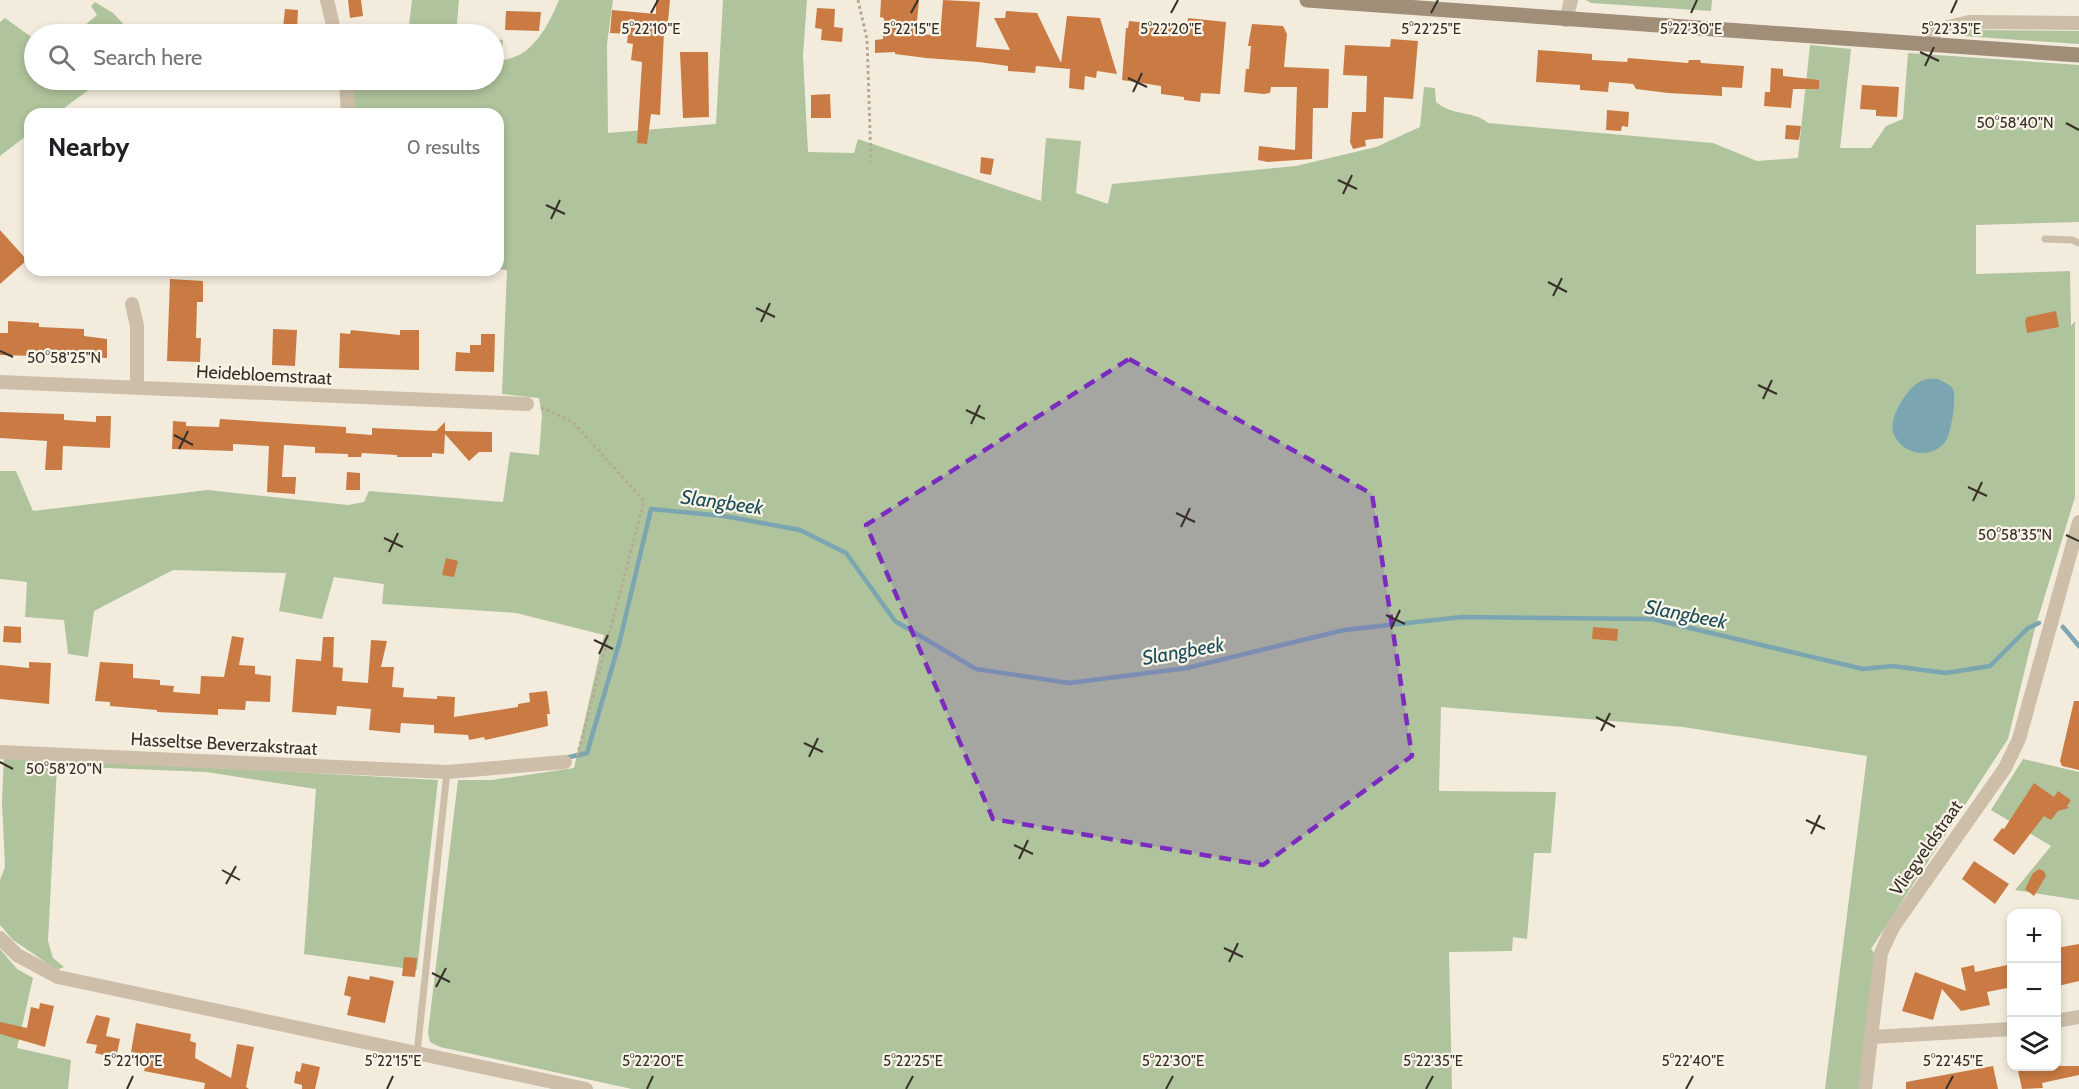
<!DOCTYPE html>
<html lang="en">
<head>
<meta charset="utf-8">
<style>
	body { margin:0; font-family:Cabin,sans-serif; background:#f6f6f6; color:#202124 }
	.controls { position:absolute; right:18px; bottom:18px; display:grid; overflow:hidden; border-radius:12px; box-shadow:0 3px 9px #0003 }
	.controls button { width:54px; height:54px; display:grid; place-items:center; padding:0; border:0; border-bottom:2px solid #e0e0e0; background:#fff; color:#202124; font:30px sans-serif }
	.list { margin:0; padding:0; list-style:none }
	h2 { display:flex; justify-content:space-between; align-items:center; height:78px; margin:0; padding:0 24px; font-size:26px }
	h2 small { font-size:20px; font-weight:400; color:#757577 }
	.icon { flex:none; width:33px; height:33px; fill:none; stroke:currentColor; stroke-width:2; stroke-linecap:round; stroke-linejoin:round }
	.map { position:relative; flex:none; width:2079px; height:1089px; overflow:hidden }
	.search { position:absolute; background:#fff; box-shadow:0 3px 9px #0003; left:24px; top:24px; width:480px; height:66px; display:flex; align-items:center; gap:15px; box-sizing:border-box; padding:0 21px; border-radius:33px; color:#757577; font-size:22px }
	.panel { position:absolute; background:#fff; box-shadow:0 3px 9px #0003; left:24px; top:108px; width:480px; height:168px; border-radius:18px }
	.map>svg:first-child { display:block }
</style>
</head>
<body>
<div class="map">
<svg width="2079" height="1089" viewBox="0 0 2079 1089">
	<rect width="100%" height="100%" fill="#f3ecdd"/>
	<path fill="#afc39c" d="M 412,0 L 459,0 L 456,34 L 408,34 Z
		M 559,0 L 613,0 L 607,44 L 608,133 L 716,124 L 723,0 L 807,0 L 803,56 L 808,152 L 854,153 L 858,139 L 1041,201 L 1046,138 L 1081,141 L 1076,193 L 1108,204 L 1112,184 L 1296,166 L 1376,147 L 1420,127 L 1424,87 L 1435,88 L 1436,102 C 1454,117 1473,110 1488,123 L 1713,143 L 1757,161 L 1798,158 L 1810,45 L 1851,49 L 1840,148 L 1871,148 L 1886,126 L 1903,119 L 1908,53 L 2079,65 L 2079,222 L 1976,225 L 1976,274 L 2070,271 L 2071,326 L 2075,321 L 2075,497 L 2035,628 L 2008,739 L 1871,949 L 1875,954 L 1859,1089 L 1825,1089 L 1867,756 L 1683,727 L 1441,707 L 1439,791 L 1556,792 L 1551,853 L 1534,853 L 1527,939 L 1513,937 L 1512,951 L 1449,952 L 1452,1089 L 632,1089 L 440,1047 L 430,1042 L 428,1033 L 458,780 L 492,780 L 574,768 L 604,635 L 516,613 L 382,604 L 384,584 L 334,577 L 322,619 L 279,611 L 286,573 L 173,570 L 94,611 L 88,657 L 68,654 L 64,620 L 25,617 L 27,582 L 0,579 L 0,471 L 16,471 L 33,511 L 208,490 L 348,505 L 364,502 L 369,491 L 503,502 L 510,452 L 539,455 L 542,415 L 539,398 L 502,394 L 507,270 L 498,269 L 498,114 L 353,114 L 353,80 L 494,80 L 494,39 L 503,40 L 501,60 C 532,58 548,26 559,0 Z
		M 1586,0 L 1712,0 L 1711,11 L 1591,3 Z
		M 95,2 L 113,13 L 133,34 L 74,34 L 97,15 L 91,6 Z
		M 5,18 L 34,39 L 34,80 L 102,80 L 56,114 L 30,114 L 30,133 L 0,156 L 0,22 Z
		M 1969,30 L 2079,31 L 2079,44 L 1963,36 Z
		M 4,756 L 438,780 L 417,970 L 304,954 L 316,789 L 206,772 L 57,766 L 48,941 L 53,958 L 64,967 L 57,970 L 13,940 L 0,925 L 0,880 L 5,867 L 2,802 Z
		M 2023,759 L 2079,772 L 2079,900 L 2015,890 L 2051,846 L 1991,810 Z
		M 0,949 L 17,969 L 33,978 L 17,1048 L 71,1060 L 68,1089 L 0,1089 Z"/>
	<path fill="#7ba6b1" d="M 1938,379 C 1943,382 1950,384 1953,389 C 1957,398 1951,435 1945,442 C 1930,461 1900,454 1893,432 C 1889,416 1909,384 1924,380 C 1928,378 1934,379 1938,379 Z"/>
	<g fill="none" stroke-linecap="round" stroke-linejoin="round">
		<path stroke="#7ba6b1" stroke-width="4.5" d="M 2063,627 L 2079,646
			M 565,758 L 587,753 L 620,640 L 651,509 L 724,516 L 800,530 L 846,553 L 895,621 L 976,669 L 1069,683 L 1187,668 L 1344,630 L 1462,617 L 1652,619 L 1863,669 L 1892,666 L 1946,673 L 1990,666 L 2028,628 L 2039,623"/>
	</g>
	<path fill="#ca7b44" d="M 348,0 L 361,0 L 363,16 L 350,18 Z
		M 656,0 L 670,0 L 667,33 L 664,33 L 660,115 L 651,114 L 647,144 L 637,143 L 642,62 L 631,60 L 633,44 L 627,43 L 628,34 L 610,33 L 612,10 L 656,14 Z
		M 881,0 L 919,0 L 916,33 L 940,36 L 943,0 L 980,2 L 976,47 L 1010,50 L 994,18 L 1005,18 L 1006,11 L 1037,13 L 1061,63 L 1067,16 L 1100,18 L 1117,74 L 1097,71 L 1096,78 L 1085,76 L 1084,90 L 1069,88 L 1070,69 L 1036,66 L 1035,73 L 1008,71 L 1008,66 L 979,62 L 926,58 L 895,54 L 895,52 L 875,53 L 875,40 L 883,39 L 884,18 L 880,17 Z
		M 817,8 L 835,9 L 834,27 L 843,28 L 842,42 L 821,40 L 822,29 L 815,28 Z
		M 285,9 L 298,10 L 297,29 L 283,28 Z
		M 506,11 L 541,12 L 539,31 L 505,30 Z
		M 1188,18 L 1226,22 L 1220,94 L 1201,93 L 1200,102 L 1184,100 L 1184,97 L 1161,94 L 1161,86 L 1122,80 L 1126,28 L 1128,28 L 1129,21 L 1187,27 Z
		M 1252,24 L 1283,26 L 1287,34 L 1284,67 L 1329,69 L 1328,108 L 1313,108 L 1312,159 L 1268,162 L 1258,160 L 1259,146 L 1295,150 L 1297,87 L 1271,87 L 1270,93 L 1264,94 L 1244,92 L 1246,69 L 1249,69 L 1251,46 L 1248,46 Z
		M 1391,39 L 1418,41 L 1413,99 L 1384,97 L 1383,138 L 1365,140 L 1366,146 L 1353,149 L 1350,142 L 1352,112 L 1366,112 L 1367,76 L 1343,75 L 1345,45 L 1390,47 Z
		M 1538,50 L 1592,54 L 1592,60 L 1627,62 L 1628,58 L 1688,63 L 1689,60 L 1700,60 L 1701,63 L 1744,66 L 1742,88 L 1722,87 L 1722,96 L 1668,93 L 1636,89 L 1633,84 L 1609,82 L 1608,92 L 1580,90 L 1580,85 L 1536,82 Z
		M 680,52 L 708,52 L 709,117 L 683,118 Z
		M 1771,68 L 1783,69 L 1783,76 L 1819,80 L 1819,89 L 1793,89 L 1791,108 L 1764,106 L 1765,92 L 1770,92 Z
		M 1862,85 L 1899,87 L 1897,117 L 1876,116 L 1876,110 L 1860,109 Z
		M 830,94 L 831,118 L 811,118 L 811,95 Z
		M 1607,110 L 1629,112 L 1628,127 L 1622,126 L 1621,131 L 1606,130 Z
		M 1786,125 L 1801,126 L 1799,140 L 1785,139 Z
		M 981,157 L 994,159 L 991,175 L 980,173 Z
		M 0,230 L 27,260 L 0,284 Z
		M 170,279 L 203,281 L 203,302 L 197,302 L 196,338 L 201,338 L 200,362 L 167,361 Z
		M 2056,311 L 2059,327 L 2027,333 L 2025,321 L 2027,317 Z
		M 8,321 L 39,323 L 39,327 L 84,329 L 84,336 L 107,339 L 107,358 L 0,355 L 0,333 L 8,333 Z
		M 273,329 L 297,330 L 295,366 L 272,365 Z
		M 351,330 L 400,335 L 400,330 L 419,330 L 419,370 L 339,368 L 340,333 L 350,334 Z
		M 481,334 L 495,334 L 494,372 L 455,371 L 456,352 L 470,353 L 470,345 L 481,345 Z
		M 0,412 L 64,414 L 64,420 L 96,422 L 96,416 L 111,416 L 110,448 L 63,446 L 62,470 L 45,470 L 47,441 L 0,438 Z
		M 220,419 L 346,427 L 346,433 L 372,435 L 372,428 L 436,431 L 445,422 L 445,431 L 492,432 L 492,452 L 479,452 L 469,461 L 445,434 L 444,454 L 432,453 L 432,457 L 397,457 L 397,455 L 362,453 L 361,457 L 348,457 L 348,454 L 315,453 L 315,447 L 284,445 L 282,477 L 296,477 L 295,494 L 267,492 L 269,446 L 233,444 L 233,451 L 172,449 L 173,421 L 186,422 L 186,426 L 219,427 Z
		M 347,472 L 360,473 L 360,490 L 346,490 Z
		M 446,558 L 458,561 L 454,577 L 442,575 Z
		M 4,626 L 21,627 L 21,643 L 3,642 Z
		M 1593,627 L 1618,629 L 1617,641 L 1592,639 Z
		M 232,636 L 244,638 L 239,665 L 255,666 L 255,674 L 271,676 L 270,702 L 246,701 L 245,710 L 218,709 L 218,715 L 157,712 L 157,710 L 110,706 L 110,702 L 95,701 L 100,662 L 133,664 L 133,678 L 160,680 L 160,685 L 174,686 L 173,692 L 200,694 L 201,676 L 224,677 Z
		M 323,637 L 334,637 L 333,667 L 343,668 L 342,681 L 368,683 L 371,640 L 387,641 L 381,667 L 394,667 L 392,687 L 404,688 L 403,697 L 437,699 L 437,696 L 455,697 L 454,717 L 518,707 L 518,704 L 530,702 L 529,693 L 547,691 L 550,714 L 547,714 L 548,726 L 485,740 L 484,737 L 469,740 L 468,735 L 434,733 L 434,725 L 401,723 L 400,733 L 369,730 L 371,709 L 337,706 L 336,715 L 292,712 L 296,659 L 321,661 Z
		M 29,662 L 51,663 L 49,704 L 0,699 L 0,665 L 29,668 Z
		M 2074,701 L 2079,701 L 2079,770 L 2062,766 L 2060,761 Z
		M 2034,783 L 2054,797 L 2058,791 L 2071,800 L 2067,806 L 2069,808 L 2058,811 L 2051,820 L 2044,816 L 2014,855 L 1993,840 L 2002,828 L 2004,829 Z
		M 1974,861 L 2009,884 L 1995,904 L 1962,879 Z
		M 2039,869 L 2044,871 L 2046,876 L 2034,896 L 2025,889 L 2033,873 Z
		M 2079,944 L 2079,981 L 2058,986 L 2056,948 Z
		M 404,957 L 417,958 L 415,977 L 402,976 Z
		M 2012,964 L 2012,987 L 1987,992 L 1990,1005 L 1961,1011 L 1942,989 L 1933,1020 L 1902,1011 L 1915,972 L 1966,991 L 1961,968 L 1974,965 L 1975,972 Z
		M 348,976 L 369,980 L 370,976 L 394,981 L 385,1023 L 347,1015 L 351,997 L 344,995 Z
		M 40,1003 L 54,1006 L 45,1047 L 0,1034 L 0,1022 L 27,1028 L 31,1007 L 39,1009 Z
		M 96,1015 L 110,1018 L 106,1036 L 120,1039 L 116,1058 L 95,1053 L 97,1045 L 86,1043 Z
		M 136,1023 L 191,1034 L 190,1041 L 196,1043 L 195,1058 L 231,1078 L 237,1044 L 254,1047 L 246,1087 L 249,1089 L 204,1089 L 205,1083 L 144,1071 L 148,1055 L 131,1052 Z
		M 302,1063 L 320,1067 L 315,1089 L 302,1089 L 302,1085 L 294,1083 L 296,1071 L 300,1072 Z
		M 1993,1066 L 1998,1089 L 1906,1089 L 1906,1082 Z
		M 2017,1066 L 2079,1066 L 2079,1075 L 2042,1083 L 2043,1088 L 2022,1089 Z"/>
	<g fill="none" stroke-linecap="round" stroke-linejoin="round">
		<path stroke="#b8a992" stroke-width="3" stroke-dasharray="3 3" stroke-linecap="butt" d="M 858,0 L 867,39 L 871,162
			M 541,407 L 573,422 L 644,501 L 577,757"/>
		<path stroke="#ccbea8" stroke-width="7" d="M 2045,239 L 2072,240 L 2079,243
			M 417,1053 L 447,772"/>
		<path stroke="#ccbea8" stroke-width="14" d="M 327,0 L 335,34
			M 1566,20 L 1571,0
			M 1929,44 L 1936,30 L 1969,22 L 2079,23
			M 346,80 L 348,114
			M 132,304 L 137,326 L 137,387
			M 0,382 L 527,404
			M 0,752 L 447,772 L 565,762
			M 0,938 L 17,955 L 58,977 L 586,1089
			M 2056,1021 L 2079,1017
			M 1872,1037 L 2012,1029
			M 1865,1089 L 1881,953 L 1893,927 L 2005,768 L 2019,739 L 2079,522"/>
		<path stroke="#a08e79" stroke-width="15" d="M 1307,0 L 2079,55"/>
	</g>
	<path fill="#7b2cbf" fill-opacity="0.2" stroke="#7b2cbf" stroke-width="4.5" stroke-dasharray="12 8" stroke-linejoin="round" d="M 1129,359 L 1372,494 L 1412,756 L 1263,865 L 993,819 L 866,525 Z"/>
	<path fill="none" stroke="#383028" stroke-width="2" d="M 651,13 L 658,0M 911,13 L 918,0M 1171,13 L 1178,0M 1431,13 L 1438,0M 1691,13 L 1697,0M 1951,13 L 1957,0M 1920,52 L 1939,61M 1925,66 L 1934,47M 1128,78 L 1147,87M 1133,92 L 1142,73M 2066,123 L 2079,130M 1338,180 L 1357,189M 1343,194 L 1352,175M 546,205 L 565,214M 551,219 L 560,200M 1548,282 L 1567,292M 1553,296 L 1562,278M 756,308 L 775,317M 761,322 L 770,303M 0,351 L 13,357M 1758,385 L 1777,394M 1763,399 L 1772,380M 966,410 L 985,419M 971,424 L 980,405M 174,435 L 193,445M 179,449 L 188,431M 1968,487 L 1987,496M 1973,501 L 1982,482M 1176,513 L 1195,522M 1181,527 L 1190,508M 2066,535 L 2079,541M 384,538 L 403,547M 389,552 L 398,533M 1386,615 L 1405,624M 1391,629 L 1400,610M 594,640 L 613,649M 599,654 L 608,635M 1596,717 L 1615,727M 1601,731 L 1610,713M 804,743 L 823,752M 809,757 L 818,738M 0,762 L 13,769M 1806,820 L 1825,829M 1811,834 L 1820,815M 1014,845 L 1033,854M 1019,859 L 1028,840M 222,870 L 240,880M 226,884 L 236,866M 1224,948 L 1243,957M 1229,962 L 1238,943M 432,973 L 450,982M 436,987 L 446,968M 127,1089 L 133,1076M 387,1089 L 393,1076M 647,1089 L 653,1076M 906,1089 L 913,1076M 1166,1089 L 1173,1076M 1426,1089 L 1433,1076M 1686,1089 L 1693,1076M 1946,1089 L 1953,1076"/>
	<g text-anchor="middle" stroke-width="4.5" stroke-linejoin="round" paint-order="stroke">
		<g font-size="18" fill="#383028" stroke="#faf5e9">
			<text transform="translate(264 375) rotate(3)" y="6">Heidebloemstraat</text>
			<text transform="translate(224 744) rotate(3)" y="6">Hasseltse Beverzakstraat</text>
			<text transform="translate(1926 848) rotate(-55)" y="6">Vliegveldstraat</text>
		</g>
		<g font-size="20" font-style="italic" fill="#1c4d5b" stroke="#faf5e9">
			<text transform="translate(722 502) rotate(8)" y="7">Slangbeek</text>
			<text transform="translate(1686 614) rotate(11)" y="7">Slangbeek</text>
			<text transform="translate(1183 651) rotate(-10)" y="7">Slangbeek</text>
		</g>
	</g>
	<g font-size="15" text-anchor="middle" fill="#383028" stroke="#faf5e9" stroke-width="4.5" stroke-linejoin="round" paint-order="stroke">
		<text x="651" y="34">5°22'10"E</text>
		<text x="911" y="34">5°22'15"E</text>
		<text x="1171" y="34">5°22'20"E</text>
		<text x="1431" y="34">5°22'25"E</text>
		<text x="1691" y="34">5°22'30"E</text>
		<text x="1951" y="34">5°22'35"E</text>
		<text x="2015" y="128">50°58'40"N</text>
		<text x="64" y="363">50°58'25"N</text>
		<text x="2015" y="540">50°58'35"N</text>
		<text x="64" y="774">50°58'20"N</text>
		<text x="133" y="1066">5°22'10"E</text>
		<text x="393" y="1066">5°22'15"E</text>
		<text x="653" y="1066">5°22'20"E</text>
		<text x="913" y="1066">5°22'25"E</text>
		<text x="1173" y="1066">5°22'30"E</text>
		<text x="1433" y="1066">5°22'35"E</text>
		<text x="1693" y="1066">5°22'40"E</text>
		<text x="1953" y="1066">5°22'45"E</text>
	</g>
</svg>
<div class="controls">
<button>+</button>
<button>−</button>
<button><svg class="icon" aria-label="layers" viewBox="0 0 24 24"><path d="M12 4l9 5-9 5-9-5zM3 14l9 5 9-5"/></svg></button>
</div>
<div class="search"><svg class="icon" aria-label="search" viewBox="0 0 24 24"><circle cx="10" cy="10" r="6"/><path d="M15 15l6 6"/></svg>Search here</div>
<section class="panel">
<h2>Nearby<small>0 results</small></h2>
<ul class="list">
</ul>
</section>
</div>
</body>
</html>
